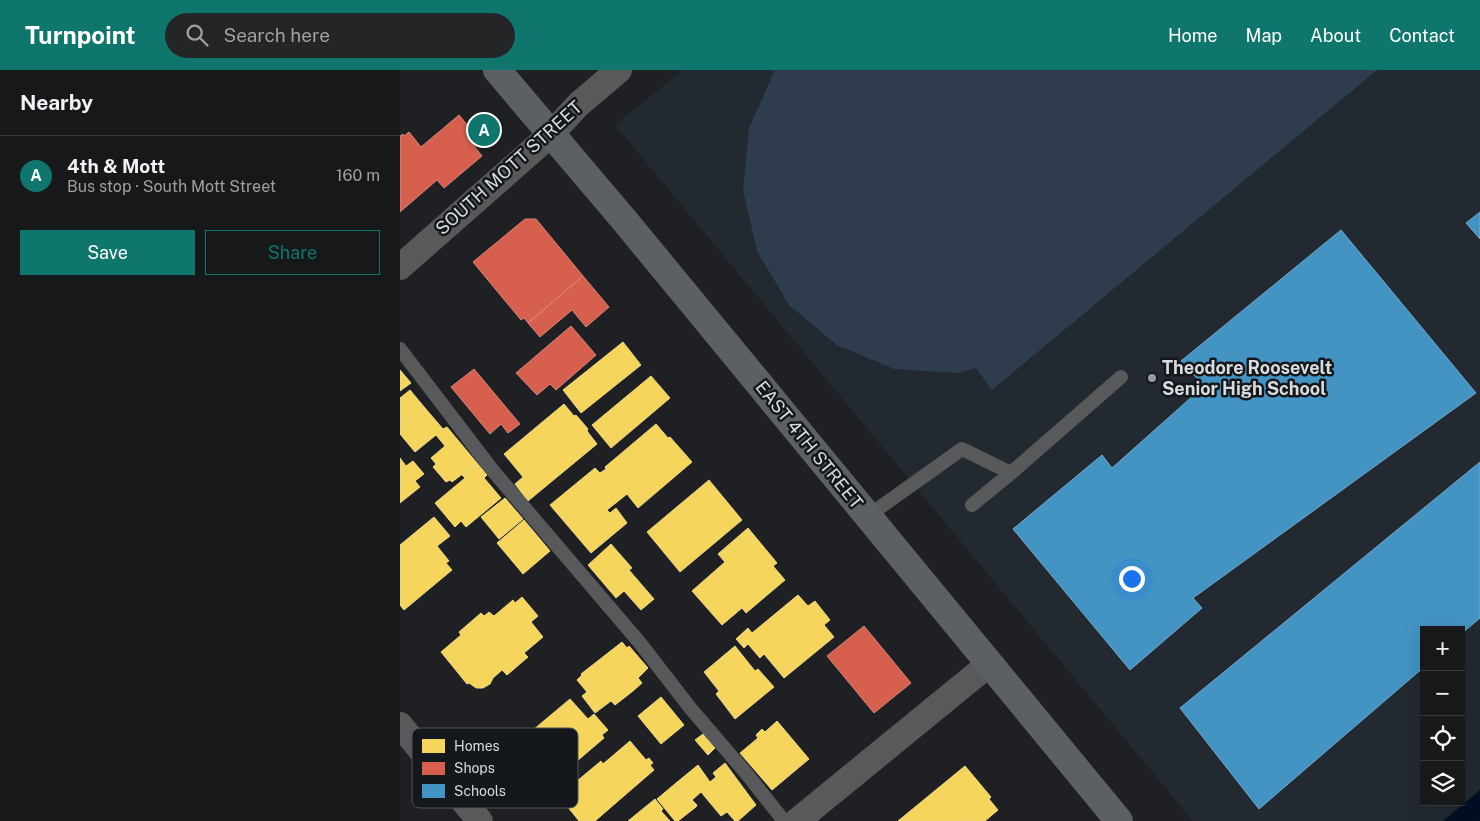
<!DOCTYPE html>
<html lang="en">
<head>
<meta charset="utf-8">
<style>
	body { margin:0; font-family:"Public Sans",sans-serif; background:#232527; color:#f1f3f6 }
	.controls { position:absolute; right:15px; bottom:15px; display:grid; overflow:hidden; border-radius:0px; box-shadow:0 5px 20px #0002 }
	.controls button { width:45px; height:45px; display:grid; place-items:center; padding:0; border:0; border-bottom:1px solid #353739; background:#16181a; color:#f1f3f6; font:25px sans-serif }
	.you { position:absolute; left:731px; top:508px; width:18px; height:18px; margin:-12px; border:4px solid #fff; border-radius:50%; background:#1a73e8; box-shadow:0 0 0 8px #1a73e833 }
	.badge { display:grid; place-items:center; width:32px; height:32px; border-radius:50%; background:#0f766e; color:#fff; font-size:16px; font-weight:700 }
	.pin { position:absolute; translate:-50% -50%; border:2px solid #fff; box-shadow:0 1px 5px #0006 }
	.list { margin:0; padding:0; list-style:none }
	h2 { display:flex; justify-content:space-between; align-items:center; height:65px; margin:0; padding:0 20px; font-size:21px }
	h2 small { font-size:16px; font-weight:400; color:#9ea0a2 }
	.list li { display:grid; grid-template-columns:32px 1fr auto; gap:15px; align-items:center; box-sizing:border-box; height:80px; padding:0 20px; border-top:1px solid #353739 }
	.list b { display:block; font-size:19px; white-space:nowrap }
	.list p { margin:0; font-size:16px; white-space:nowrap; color:#9ea0a2 }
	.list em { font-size:16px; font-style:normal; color:#9ea0a2 }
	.actions { display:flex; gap:10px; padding:15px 20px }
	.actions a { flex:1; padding:11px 0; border:1px solid #0f766e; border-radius:0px; text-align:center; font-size:18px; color:#0f766e }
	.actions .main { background:#0f766e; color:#fff }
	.icon { flex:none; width:28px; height:28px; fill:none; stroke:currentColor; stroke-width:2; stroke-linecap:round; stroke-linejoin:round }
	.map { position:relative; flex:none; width:1080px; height:751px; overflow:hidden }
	header { display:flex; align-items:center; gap:30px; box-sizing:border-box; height:70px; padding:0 25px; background:#0f766e; color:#fff }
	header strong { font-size:24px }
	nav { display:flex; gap:28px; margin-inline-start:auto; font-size:18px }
	.search { width:350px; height:45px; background:#232527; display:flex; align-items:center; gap:12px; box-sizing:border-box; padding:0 18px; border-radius:28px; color:#9ea0a2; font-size:19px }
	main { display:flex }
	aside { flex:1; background:#16181a }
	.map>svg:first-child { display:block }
</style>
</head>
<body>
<header>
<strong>Turnpoint</strong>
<div class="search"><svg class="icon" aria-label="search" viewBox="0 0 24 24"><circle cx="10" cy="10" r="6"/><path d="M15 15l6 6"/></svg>Search here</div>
<nav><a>Home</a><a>Map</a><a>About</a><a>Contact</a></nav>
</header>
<main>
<aside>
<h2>Nearby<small></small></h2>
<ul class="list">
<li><span class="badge">A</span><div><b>4th &amp; Mott</b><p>Bus stop · South Mott Street</p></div><em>160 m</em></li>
</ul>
<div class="actions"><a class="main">Save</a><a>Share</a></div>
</aside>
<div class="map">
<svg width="1080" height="751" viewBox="0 0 1080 751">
	<rect width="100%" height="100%" fill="#1e2023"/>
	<path fill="#222931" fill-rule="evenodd" d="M 282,0 L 1080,0 L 1080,751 L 793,751 L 215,55 ZM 1024,560 L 1061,560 L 1061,732 L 1024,732 Z"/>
	<path fill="#2e3c4d" d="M 375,0 L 977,0 L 592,320 L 576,298 L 557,303 L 494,299 L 437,275 L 389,235 L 357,181 L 343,120 L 349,58 Z"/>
	<path fill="#030e24" d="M 1080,720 L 1080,751 L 1043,751 Z"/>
	<path fill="#f6d55c" stroke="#edd783" d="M 223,272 L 241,295 L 181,343 L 163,320 Z
		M 0,300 L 11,313 L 0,321 Z
		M 251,306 L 270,328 L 211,378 L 192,355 Z
		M 10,320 L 25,338 L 0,359 L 0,328 Z
		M 164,334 L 174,346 L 176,345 L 188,359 L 187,361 L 197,374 L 128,431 L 115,414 L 123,407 L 104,384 Z
		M 25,338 L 43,359 L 47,357 L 77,393 L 52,412 L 50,410 L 46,412 L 33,397 L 36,394 L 31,388 L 45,376 L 36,365 L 15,382 L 0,364 L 0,359 Z
		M 256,354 L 268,368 L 270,367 L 292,392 L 238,438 L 227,424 L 207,440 L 210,443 L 216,438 L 227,453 L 191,483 L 150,435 L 195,398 L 200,403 L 206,399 L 205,397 Z
		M 0,388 L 6,396 L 13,391 L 24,404 L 15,411 L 20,417 L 0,433 Z
		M 77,393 L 87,405 L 84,408 L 101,428 L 66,457 L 61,451 L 55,457 L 35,433 L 65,408 L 62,405 Z
		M 309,410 L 342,450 L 280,502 L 247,462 Z
		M 105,428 L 123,449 L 99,469 L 81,447 Z
		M 34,447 L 50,466 L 37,476 L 49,491 L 46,493 L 52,500 L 4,540 L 0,535 L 0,475 Z
		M 124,450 L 150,481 L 123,504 L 97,473 Z
		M 348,458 L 377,493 L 373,496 L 385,510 L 346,543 L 342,538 L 322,555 L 292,521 L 325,492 L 318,484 Z
		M 211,474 L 232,498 L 229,500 L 254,529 L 241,540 L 224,521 L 216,528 L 188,495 Z
		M 398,525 L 408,536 L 415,531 L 430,550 L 424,555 L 434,567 L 384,608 L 364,584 L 360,588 L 348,574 L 344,578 L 336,569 L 348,558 L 352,563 Z
		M 122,527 L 138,546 L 131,552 L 143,567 L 124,583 L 128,587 L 107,605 L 102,600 L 93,608 L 90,614 L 83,618 L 76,618 L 69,613 L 67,614 L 41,582 L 61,565 L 59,562 L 81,543 L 84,546 L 89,542 L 94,546 L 113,530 L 115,533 Z
		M 222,572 L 227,578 L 229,576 L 248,598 L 238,608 L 242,613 L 233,621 L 215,635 L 211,631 L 195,643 L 182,626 L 187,622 L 177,610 L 182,605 L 181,604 Z
		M 335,576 L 355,601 L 358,599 L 374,617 L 335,649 L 316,624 L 319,621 L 304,602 Z
		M 261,627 L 284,655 L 261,674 L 238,646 Z
		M 170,629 L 188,649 L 194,644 L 208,660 L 202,665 L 204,668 L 142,721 L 108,681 Z
		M 377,651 L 409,689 L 372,720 L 340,683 L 358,668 L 356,665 L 362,659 L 365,662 Z
		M 303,664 L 315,678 L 308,685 L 295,670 Z
		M 230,671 L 246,690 L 249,688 L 253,693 L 250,695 L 254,700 L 195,751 L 179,751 L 159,726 L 201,691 L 203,694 Z
		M 325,693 L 356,735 L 338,751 L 335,751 L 327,742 L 321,746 L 301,722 L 292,730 L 297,735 L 296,737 L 276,713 L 298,695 L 310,712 L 316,707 L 313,703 Z
		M 565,696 L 591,727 L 589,729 L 598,740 L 585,751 L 498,751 Z
		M 276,713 L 296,737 L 278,751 L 275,751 L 257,729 Z
		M 255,729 L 263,739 L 261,741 L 270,751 L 228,751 Z"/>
	<path fill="#d6604d" stroke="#d78579" d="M 59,45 L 73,62 L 68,68 L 82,86 L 44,118 L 37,110 L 0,142 L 0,66 L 3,64 L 4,66 L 9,62 L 21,77 Z
		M 125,149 L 136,149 L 183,206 L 128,253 L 124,248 L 121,250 L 73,192 Z
		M 183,206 L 209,237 L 186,257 L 172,240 L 140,267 L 128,253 Z
		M 171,256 L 196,285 L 156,320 L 150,314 L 137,325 L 116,303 Z
		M 74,299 L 120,354 L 108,363 L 101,354 L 90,364 L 51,317 Z
		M 464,556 L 511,613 L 474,643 L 427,586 Z"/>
	<path fill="#4393c3" stroke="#70a9cb" d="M 1080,142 L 1080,169 L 1066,153 Z
		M 941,160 L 1076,323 L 793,528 L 802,538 L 730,600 L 613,459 L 702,385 L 712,398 L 804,316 L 781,291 Z
		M 1080,392 L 1080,548 L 1061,564 L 1061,560 L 1024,560 L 1024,597 L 859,739 L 780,638 Z"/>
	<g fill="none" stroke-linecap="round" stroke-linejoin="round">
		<path stroke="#58595b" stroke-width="14" d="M 0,279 L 94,402 L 240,573 L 291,639 L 346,703 L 384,751
			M 572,435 L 611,403
			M 468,446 L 562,379 L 611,403 L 721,307"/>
		<path stroke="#58595b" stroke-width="26" d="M 0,197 L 151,64 L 179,34 L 219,0
			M 0,655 L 80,751
			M 397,751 L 589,594"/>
		<path stroke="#5c6064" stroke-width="28" d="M 97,0 L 225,151 L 719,751"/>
	</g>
	<circle fill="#989a9d" stroke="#14171b" stroke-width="2" cx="752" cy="308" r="5"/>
	<g text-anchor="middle" stroke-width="5" stroke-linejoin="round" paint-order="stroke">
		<g font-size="18" fill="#d9dcdf" stroke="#14171b">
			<text transform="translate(109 98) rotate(-42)" y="6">SOUTH MOTT STREET</text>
			<text transform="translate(409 375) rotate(51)" y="6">EAST 4TH STREET</text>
		</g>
		<g font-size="18" font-weight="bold" fill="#d9dcdf" stroke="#14171b" text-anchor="start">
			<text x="762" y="304">Theodore Roosevelt<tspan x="762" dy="21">Senior High School</tspan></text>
		</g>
	</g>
	<rect x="12" y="658" width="166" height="80" rx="8" fill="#14171b" stroke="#4f5256" stroke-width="1"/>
	<rect x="22" y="669" width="23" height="14" fill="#f6d55c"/>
	<rect x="22" y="692" width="23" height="13" fill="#d6604d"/>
	<rect x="22" y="714" width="23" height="14" fill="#4393c3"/>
	<g font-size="14" fill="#d9dcdf">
		<text x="54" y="681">Homes</text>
		<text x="54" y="703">Shops</text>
		<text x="54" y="726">Schools</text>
	</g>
</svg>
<div class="controls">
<button>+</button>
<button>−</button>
<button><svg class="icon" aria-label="locate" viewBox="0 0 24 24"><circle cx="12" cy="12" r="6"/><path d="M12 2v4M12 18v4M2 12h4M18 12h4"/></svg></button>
<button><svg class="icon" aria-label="layers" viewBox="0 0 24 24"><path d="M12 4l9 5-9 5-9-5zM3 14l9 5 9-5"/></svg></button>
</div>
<div class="you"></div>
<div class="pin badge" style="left:84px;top:60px">A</div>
</div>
</main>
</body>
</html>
